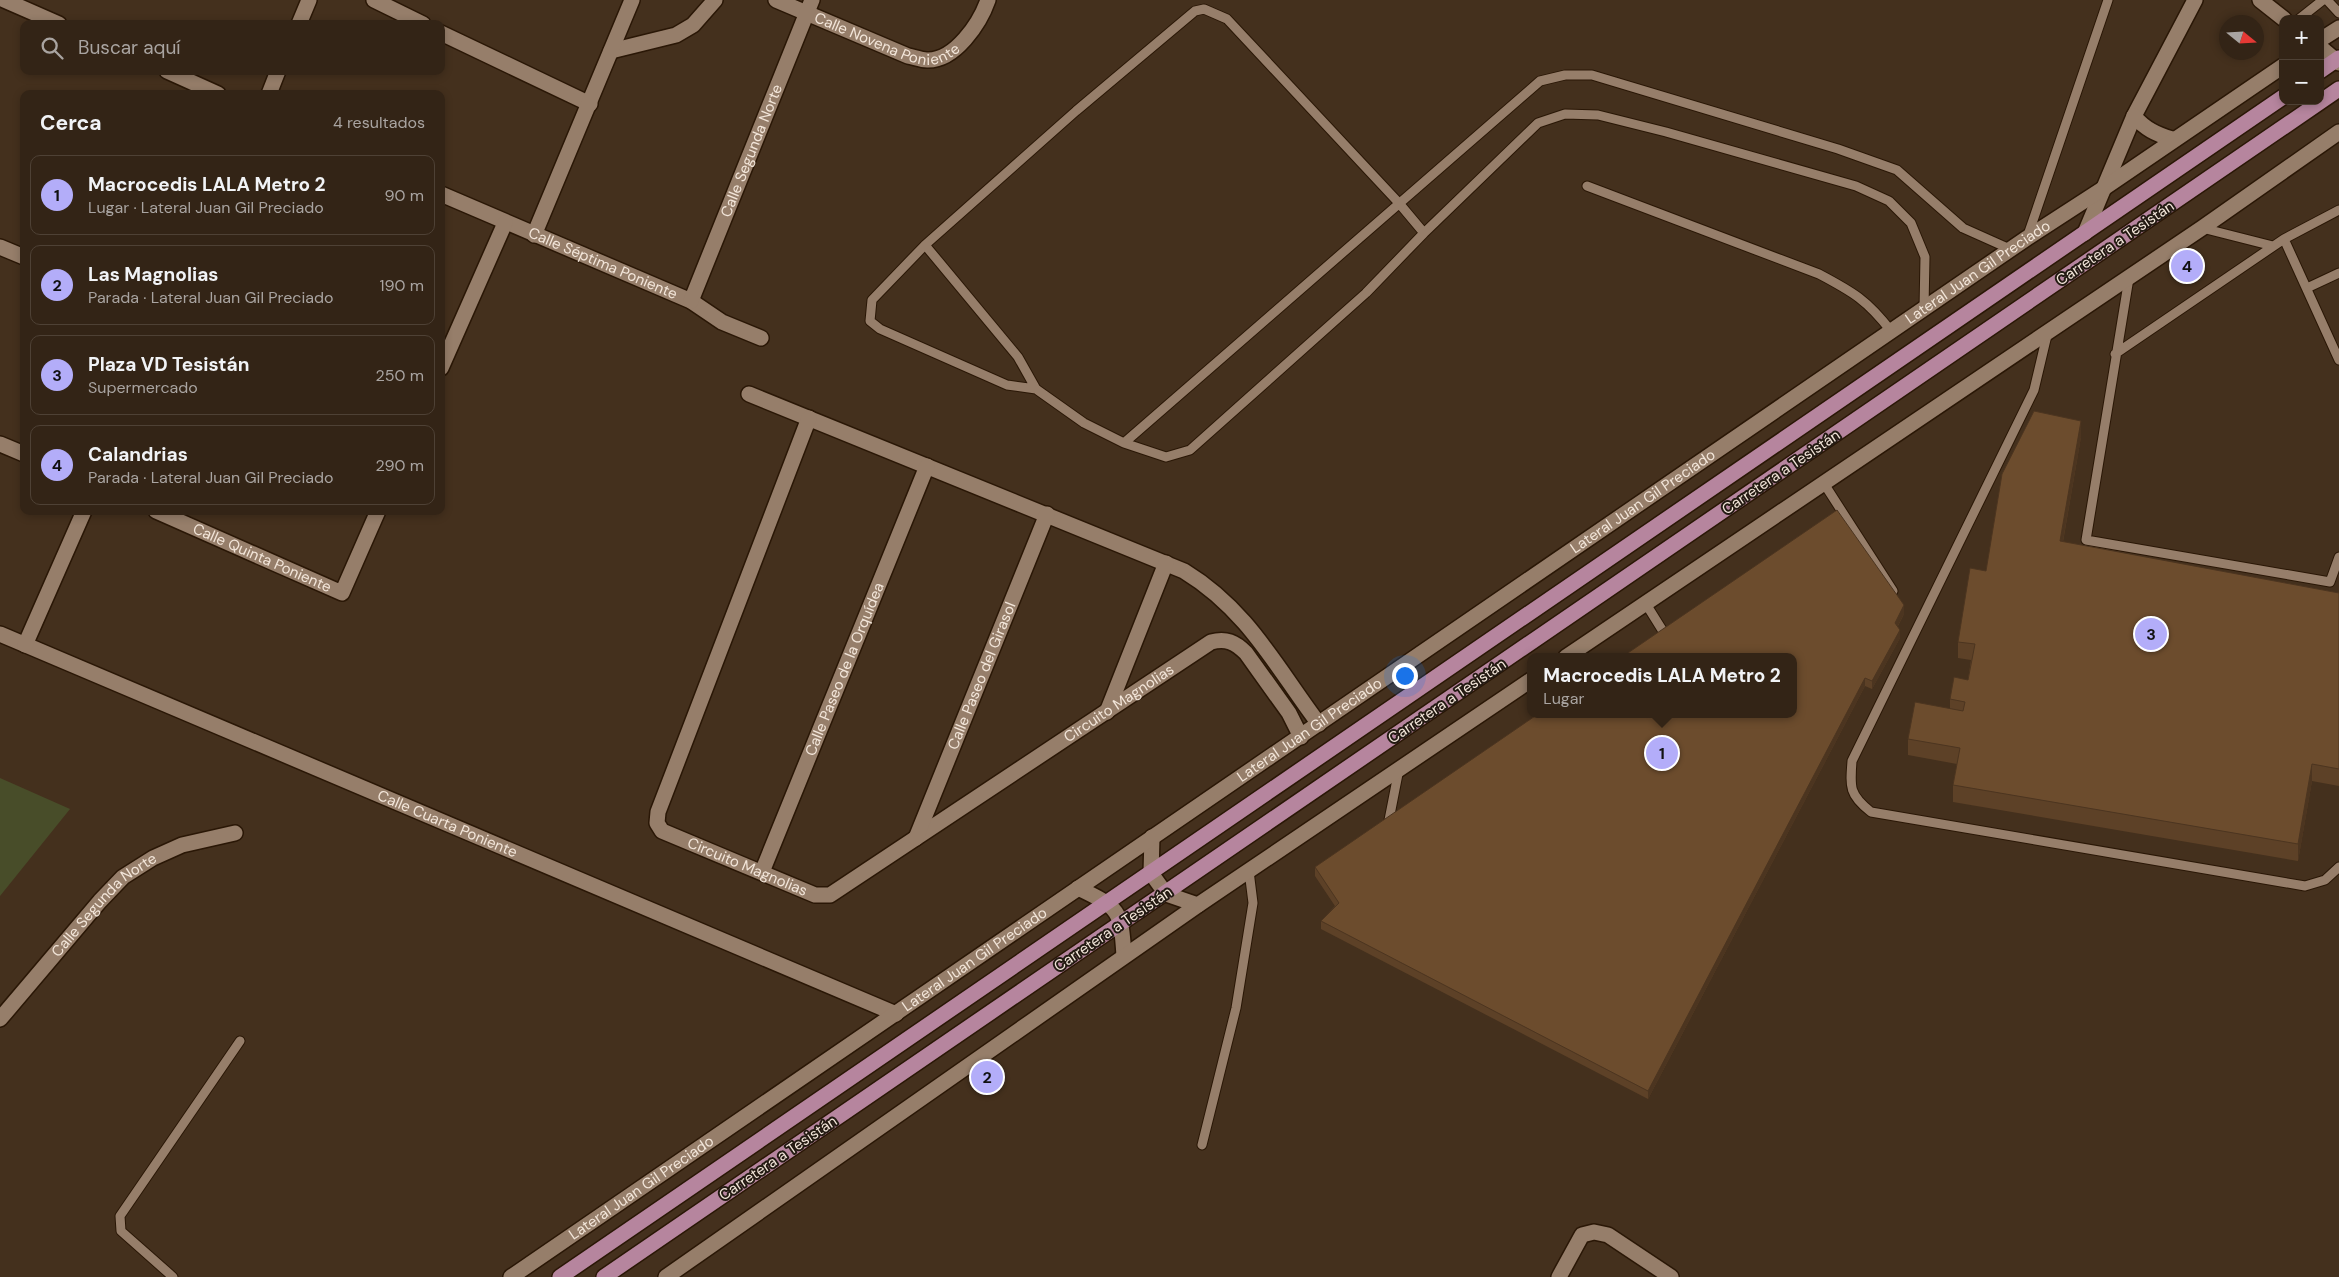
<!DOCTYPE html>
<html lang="es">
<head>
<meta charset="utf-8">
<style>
	body { margin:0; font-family:"DM Sans",sans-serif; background:#3b2c1f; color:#f1f3f6 }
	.controls { position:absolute; right:15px; top:15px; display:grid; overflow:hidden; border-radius:10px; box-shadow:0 2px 8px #0003 }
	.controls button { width:45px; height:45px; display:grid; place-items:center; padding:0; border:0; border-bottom:1px solid #4e4135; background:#332416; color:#f1f3f6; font:25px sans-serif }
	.compass { position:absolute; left:2219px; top:15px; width:45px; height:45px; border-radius:50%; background:#332416; box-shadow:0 2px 8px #0003; rotate:108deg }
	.you { position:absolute; left:1404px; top:675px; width:18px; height:18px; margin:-12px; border:4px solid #fff; border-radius:50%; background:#1a73e8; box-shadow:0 0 0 8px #1a73e833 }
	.badge { display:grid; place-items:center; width:32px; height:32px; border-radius:50%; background:#b3adf9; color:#111; font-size:16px; font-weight:700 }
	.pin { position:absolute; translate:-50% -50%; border:2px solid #fff; box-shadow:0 1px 5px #0006 }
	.popup { position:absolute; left:1527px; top:653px; width:270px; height:65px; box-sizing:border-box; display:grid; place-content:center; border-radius:10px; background:#332416; filter:drop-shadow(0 1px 4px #0005); font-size:16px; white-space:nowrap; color:#a9a4a1 }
	.popup b { font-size:19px; color:#f1f3f6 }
	.popup::after { content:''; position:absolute; left:50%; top:100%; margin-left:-10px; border:10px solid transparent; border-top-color:#332416 }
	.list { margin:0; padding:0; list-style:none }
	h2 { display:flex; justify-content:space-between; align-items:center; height:65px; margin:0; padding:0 20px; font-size:21px }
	h2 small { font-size:16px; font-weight:400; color:#a9a4a1 }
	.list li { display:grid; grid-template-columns:32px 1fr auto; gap:15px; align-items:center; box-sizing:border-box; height:80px; margin:0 10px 10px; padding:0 10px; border:1px solid #4e4135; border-radius:10px }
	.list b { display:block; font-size:19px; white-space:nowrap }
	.list p { margin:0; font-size:16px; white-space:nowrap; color:#a9a4a1 }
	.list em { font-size:16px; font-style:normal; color:#a9a4a1 }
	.icon { flex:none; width:28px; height:28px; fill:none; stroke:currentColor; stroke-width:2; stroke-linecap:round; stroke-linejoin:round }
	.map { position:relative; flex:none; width:2339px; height:1277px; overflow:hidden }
	.search { position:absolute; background:#332416; box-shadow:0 2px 8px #0003; left:20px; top:20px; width:425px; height:55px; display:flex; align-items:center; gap:12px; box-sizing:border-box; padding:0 18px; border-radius:10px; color:#a9a4a1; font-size:19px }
	.panel { position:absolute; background:#332416; box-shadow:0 2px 8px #0003; left:20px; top:90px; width:425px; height:425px; border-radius:10px }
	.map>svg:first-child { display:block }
</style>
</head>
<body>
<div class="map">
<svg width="2339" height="1277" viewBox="0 0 2339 1277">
	<rect width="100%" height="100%" fill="#44301d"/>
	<path fill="#484d29" d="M 0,778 L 70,809 L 0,896 Z"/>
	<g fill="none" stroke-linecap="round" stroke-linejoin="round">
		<g stroke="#2a1706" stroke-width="11">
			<path id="lane" d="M 2327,0 L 2339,13
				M 2299,19 L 2323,0
				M 1587,186 L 1819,274 C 1853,292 1867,300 1891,331
				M 2202,228 L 2273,246
				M 2027,238 L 2108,0
				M 2284,239 L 2339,210
				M 925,245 L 1018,357 L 1036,389 L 1084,423 L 1124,443 L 1166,457 L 1190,450 L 1366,293 L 1424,233 L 1538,123 L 1565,114 L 1598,115 L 1666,132 L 1856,186 L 1889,201 L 1911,223 L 1925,257 L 1924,308
				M 2129,278 L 2086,540 L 2330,582 L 2339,557
				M 2307,288 L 2339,273
				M 2048,331 L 2034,390 L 1852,761 C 1850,787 1849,795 1871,812 L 2305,886 L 2325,880 L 2339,867
				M 2115,354 L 2284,239 L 2339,360
				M 1036,389 L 1007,385 L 880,329 L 870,321 L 872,300 L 925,245 L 1076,111 L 1195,11 L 1204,9 L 1227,19 L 1398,202 L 1424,233
				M 1124,443 L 1540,81 L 1565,75 L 1592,75 L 1838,149 L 1897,170 L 1963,228 L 2010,249
				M 1823,482 L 1893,591
				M 1646,604 L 1679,657
				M 1388,825 L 1399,769
				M 1202,1145 L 1236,1008 L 1253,903 L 1249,871
				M 173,1277 L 121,1231 L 120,1216 L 240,1041"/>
		</g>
		<g stroke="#2a1706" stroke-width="18">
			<g id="street">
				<path d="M 4,0 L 59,24"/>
				<path d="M 374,0 L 423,24"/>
				<path id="s1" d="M 776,0 L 908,56 C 914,57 921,60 927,60 C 955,61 980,23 988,0"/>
				<path d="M 2260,0 L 2284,19"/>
				<path d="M 299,24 L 309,0"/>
				<path d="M 441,33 L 590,104"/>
				<path d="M 2320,47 L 2339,63"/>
				<path d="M 611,51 L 676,35 L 693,25 L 715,0"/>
				<path d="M 167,71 L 218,94"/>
				<path d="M 269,94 L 278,71"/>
				<path id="s2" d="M 441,194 L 691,301 L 722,322 L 761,338"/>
				<path d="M 2085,233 L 2134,116 L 2195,0"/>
				<path d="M 534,235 L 632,0"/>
				<path d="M 0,247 L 24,257"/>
				<path id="s3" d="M 691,301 L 812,0"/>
				<path d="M 441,368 L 505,223"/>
				<path d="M 749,394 L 1184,571 C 1248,610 1276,667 1319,724"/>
				<path id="s4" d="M 809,418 L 658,812 L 657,823 L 662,831 L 815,895 L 830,895 L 1211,642 C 1226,638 1235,642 1246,653 L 1289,713 L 1301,737"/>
				<path d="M 0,444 L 24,454"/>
				<path id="s5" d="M 156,511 L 342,593 L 378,511"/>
				<path id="s6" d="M 0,634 L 896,1014"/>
				<path d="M 25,645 L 84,511"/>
				<path d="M 1107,712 L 1166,563"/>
				<path id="s7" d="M 916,838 L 1047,514"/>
				<path id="s8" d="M 762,872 L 927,466"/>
				<path id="s9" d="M 0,1019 L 100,901 L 123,877 L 153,858 L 182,845 L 235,833"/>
				<path d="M 1559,1277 L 1582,1235 L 1594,1232 L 1608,1235 L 1671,1277"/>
			</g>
		</g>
		<g stroke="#2a1706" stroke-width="18">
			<g id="secondary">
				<path d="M 2320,40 L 2339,28"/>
				<path d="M 2134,116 C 2145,129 2156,134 2172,139"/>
				<path d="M 1566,657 L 2202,228 L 2339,132"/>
				<path d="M 1152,837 L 1151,873 L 1166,894 L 1198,905"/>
				<path d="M 1078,888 C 1120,908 1121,910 1124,956"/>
				<path id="s10" d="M 511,1277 L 2027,238 L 2104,188 L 2283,66"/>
				<path d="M 666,1277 L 1198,905 L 1531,680"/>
			</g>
		</g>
		<g stroke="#2a1706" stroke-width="18">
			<path id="primary" d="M 2320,71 L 2339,58
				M 560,1277 L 2283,97
				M 604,1277 L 2339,89"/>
		</g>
		<use href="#lane" stroke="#967e6a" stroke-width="9"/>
		<use href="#street" stroke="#967e6a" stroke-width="15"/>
		<use href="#secondary" stroke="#967e6a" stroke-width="15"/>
		<use href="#primary" stroke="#b6859e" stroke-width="15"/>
	</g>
	<path fill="#5d4127" d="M 2081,437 L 2063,542 L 2339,593 L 2339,786 L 2312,781 L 2298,861 L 1953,802 L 1953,785 L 1957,764 L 1908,755 L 1908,739 L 1950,709 L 1950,699 L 1968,680 L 1971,660 L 1958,658 L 1958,642 L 1986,571 Z
		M 1904,614 L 1898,626 L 1900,638 L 1872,689 L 1865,686 L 1648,1099 L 1321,929 L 1321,921 L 1335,906 L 1315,876 L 1315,867 Z"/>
	<path fill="#4c3520" d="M 2081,421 L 2081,437 L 2060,558 L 2060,541 Z
		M 1904,605 L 1904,614 L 1895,631 L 1895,623 Z
		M 1900,630 L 1900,638 L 1872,689 L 1872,681 Z
		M 1865,678 L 1865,686 L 1648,1099 L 1648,1091 Z
		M 2312,764 L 2312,781 L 2298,861 L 2298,844 Z"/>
	<path fill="#6c4c2d" stroke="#4c3520" d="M 2034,411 L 2081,421 L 2060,541 L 2339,593 L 2339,769 L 2312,764 L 2298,844 L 1953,785 L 1960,748 L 1908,739 L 1915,702 L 1963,711 L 1965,702 L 1950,699 L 1954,677 L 1968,680 L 1975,644 L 1958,642 L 1970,568 L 1986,571 L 2002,474 Z
		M 1837,510 L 1904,605 L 1895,623 L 1900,630 L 1872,681 L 1865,678 L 1648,1091 L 1321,921 L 1339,903 L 1315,867 L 1538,714 L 1793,714 L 1793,657 L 1622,657 Z"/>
	<g text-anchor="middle" stroke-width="4" stroke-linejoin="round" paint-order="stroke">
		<g font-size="15" fill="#f3e6da" stroke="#231a12">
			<text dy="5" stroke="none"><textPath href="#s1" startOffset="120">Calle Novena Poniente</textPath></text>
			<text dy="5" stroke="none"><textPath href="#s3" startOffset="162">Calle Segunda Norte</textPath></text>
			<text transform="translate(2115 243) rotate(-34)" y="5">Carretera a Tesistán</text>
			<text dy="5" stroke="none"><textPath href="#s2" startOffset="176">Calle Séptima Poniente</textPath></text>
			<text dy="5" stroke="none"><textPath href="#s10" startOffset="1778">Lateral Juan Gil Preciado</textPath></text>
			<text transform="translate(1781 472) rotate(-34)" y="5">Carretera a Tesistán</text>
			<text dy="5" stroke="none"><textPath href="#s10" startOffset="1372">Lateral Juan Gil Preciado</textPath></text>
			<text dy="5" stroke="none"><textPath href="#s5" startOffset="116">Calle Quinta Poniente</textPath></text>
			<text dy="5" stroke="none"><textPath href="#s8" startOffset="219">Calle Paseo de la Orquídea</textPath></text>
			<text dy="5" stroke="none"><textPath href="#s7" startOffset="175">Calle Paseo del Girasol</textPath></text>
			<text transform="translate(1447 701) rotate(-34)" y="5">Carretera a Tesistán</text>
			<text dy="5" stroke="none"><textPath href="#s4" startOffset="970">Circuito Magnolias</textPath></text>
			<text dy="5" stroke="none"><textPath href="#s10" startOffset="968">Lateral Juan Gil Preciado</textPath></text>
			<text dy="5" stroke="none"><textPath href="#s6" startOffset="486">Calle Cuarta Poniente</textPath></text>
			<text dy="5" stroke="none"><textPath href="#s4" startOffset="535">Circuito Magnolias</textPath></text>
			<text dy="5" stroke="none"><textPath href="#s9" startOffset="155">Calle Segunda Norte</textPath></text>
			<text transform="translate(1113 929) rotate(-34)" y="5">Carretera a Tesistán</text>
			<text dy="5" stroke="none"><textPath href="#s10" startOffset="562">Lateral Juan Gil Preciado</textPath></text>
			<text transform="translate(778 1158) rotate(-34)" y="5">Carretera a Tesistán</text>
			<text dy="5" stroke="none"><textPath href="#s10" startOffset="158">Lateral Juan Gil Preciado</textPath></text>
		</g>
	</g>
</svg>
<div class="controls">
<button>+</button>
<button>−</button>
</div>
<svg class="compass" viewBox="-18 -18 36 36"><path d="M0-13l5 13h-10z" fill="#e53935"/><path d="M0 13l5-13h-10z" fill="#a9a4a1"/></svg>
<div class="you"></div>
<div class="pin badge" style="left:1662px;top:753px">1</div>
<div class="popup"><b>Macrocedis LALA Metro 2</b>Lugar</div>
<div class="pin badge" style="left:987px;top:1077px">2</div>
<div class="pin badge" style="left:2151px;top:634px">3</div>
<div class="pin badge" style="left:2187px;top:266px">4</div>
<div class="search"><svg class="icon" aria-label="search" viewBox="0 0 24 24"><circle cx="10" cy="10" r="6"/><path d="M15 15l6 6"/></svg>Buscar aquí</div>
<section class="panel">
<h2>Cerca<small>4 resultados</small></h2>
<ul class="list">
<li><span class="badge">1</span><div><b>Macrocedis LALA Metro 2</b><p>Lugar · Lateral Juan Gil Preciado</p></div><em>90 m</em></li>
<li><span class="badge">2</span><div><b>Las Magnolias</b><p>Parada · Lateral Juan Gil Preciado</p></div><em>190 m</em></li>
<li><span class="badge">3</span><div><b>Plaza VD Tesistán</b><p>Supermercado</p></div><em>250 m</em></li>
<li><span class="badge">4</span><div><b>Calandrias</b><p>Parada · Lateral Juan Gil Preciado</p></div><em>290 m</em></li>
</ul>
</section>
</div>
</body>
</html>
